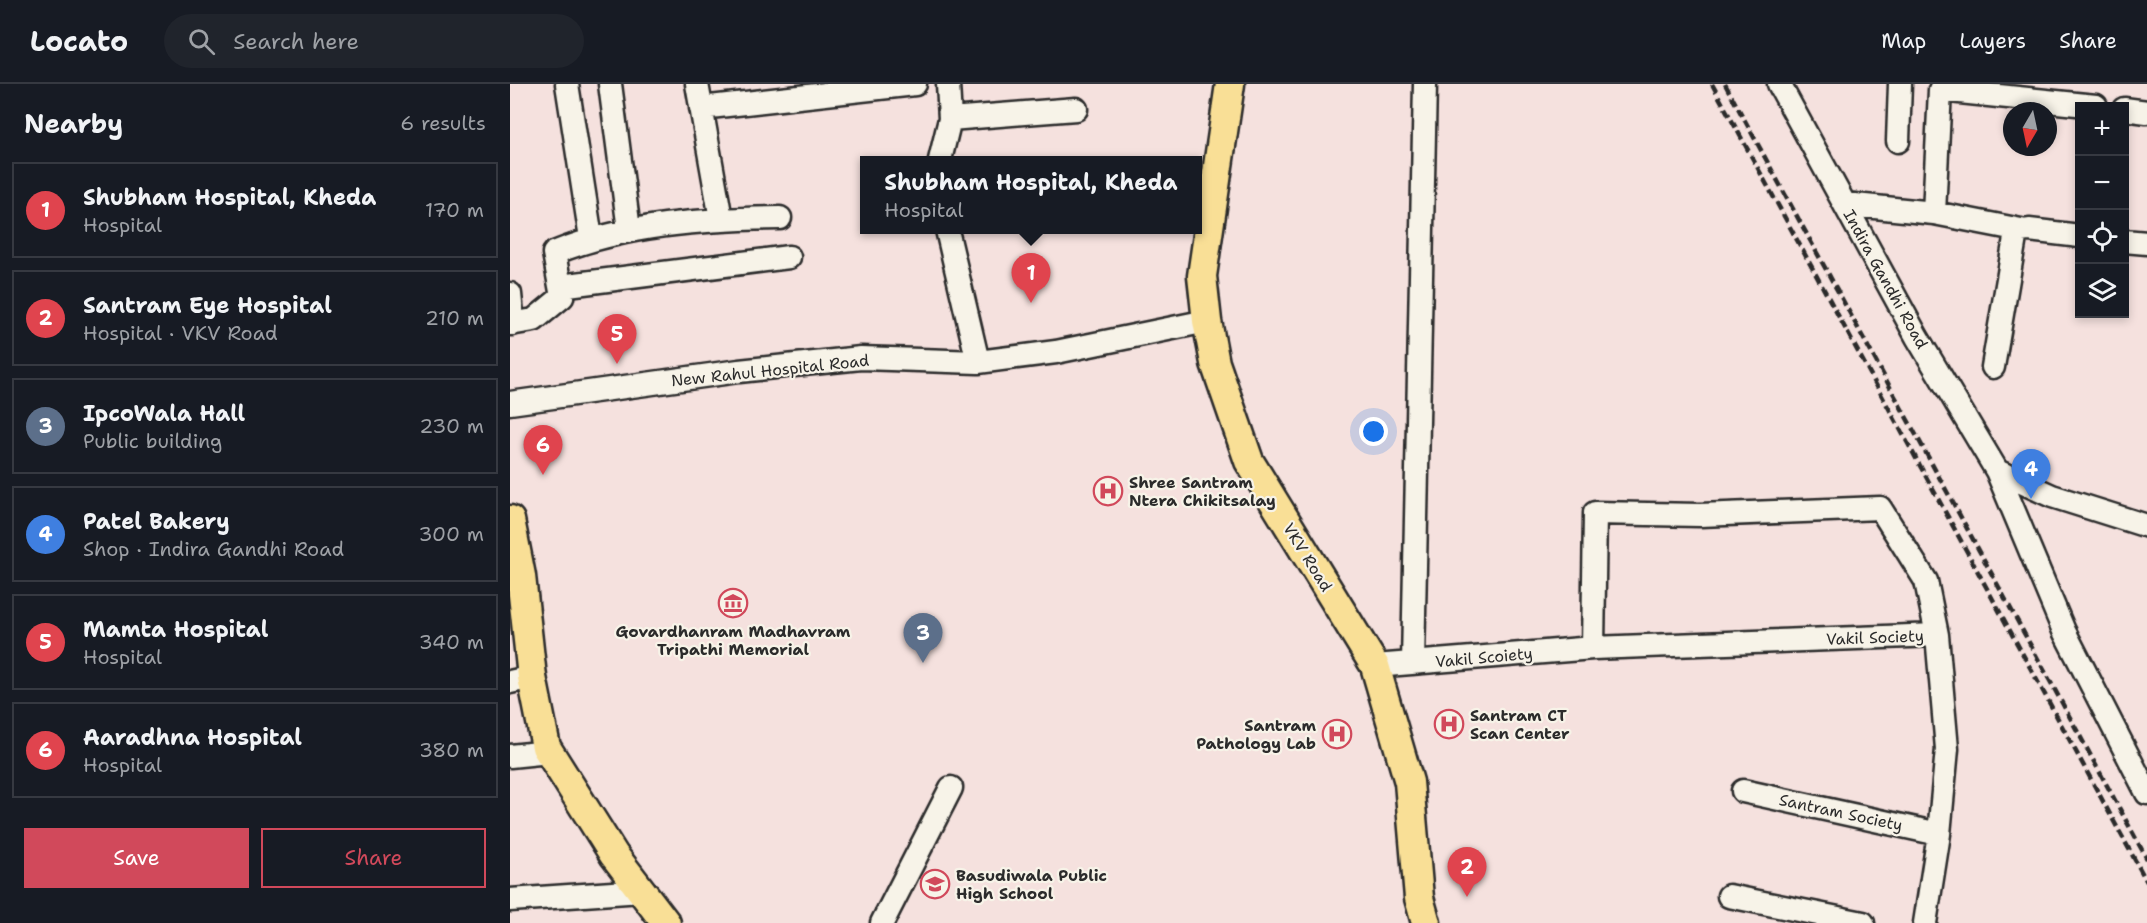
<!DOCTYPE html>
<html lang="en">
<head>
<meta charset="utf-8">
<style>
	body { margin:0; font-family:"Shantell Sans",sans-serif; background:#20242c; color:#f1f3f6 }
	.controls { position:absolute; right:18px; top:18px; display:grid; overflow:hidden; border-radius:0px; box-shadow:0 3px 9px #0003 }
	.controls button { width:54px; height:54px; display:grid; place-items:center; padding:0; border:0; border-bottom:2px solid #363941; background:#171b24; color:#f1f3f6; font:30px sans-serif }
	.compass { position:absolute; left:1493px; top:18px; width:54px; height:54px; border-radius:50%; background:#171b24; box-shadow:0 3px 9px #0003; rotate:189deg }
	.you { position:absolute; left:864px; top:348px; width:21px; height:21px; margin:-15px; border:4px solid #fff; border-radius:50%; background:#1a73e8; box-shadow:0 0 0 9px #1a73e833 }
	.badge { display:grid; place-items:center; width:39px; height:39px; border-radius:50%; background:#d1495b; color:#fff; font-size:20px; font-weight:700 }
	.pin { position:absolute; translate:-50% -50px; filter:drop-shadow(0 2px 3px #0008) }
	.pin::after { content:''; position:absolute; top:32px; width:21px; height:18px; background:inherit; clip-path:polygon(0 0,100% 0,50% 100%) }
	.popup { position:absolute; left:350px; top:72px; width:342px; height:78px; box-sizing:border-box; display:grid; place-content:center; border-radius:0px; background:#171b24; filter:drop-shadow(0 2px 4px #0005); font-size:20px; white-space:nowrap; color:#9ea1a6 }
	.popup b { font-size:22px; color:#f1f3f6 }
	.popup::after { content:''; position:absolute; left:50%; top:100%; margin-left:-12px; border:12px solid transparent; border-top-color:#171b24 }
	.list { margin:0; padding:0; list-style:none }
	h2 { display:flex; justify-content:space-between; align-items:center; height:78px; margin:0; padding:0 24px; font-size:26px }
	h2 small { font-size:20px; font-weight:400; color:#9ea1a6 }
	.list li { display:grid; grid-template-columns:39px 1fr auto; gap:18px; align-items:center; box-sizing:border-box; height:96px; margin:0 12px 12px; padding:0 12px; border:2px solid #363941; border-radius:0px }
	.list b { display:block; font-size:22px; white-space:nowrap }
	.list p { margin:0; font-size:20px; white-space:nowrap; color:#9ea1a6 }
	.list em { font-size:20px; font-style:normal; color:#9ea1a6 }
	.actions { display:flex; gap:12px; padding:18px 24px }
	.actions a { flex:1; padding:14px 0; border:2px solid #d1495b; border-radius:0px; text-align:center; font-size:21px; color:#d1495b }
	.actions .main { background:#d1495b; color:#fff }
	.icon { flex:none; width:33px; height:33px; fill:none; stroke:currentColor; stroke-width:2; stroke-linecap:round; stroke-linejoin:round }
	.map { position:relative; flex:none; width:1637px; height:839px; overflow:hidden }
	header { display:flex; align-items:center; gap:36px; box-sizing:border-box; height:84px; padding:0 30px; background:#171b24; border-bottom:2px solid #363941 }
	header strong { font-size:28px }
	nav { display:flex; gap:33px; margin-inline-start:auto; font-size:21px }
	.search { width:420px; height:54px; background:#20242c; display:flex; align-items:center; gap:15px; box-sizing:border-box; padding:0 21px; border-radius:33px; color:#9ea1a6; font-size:22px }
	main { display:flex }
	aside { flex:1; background:#171b24 }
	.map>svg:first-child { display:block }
</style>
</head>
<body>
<header>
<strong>Locato</strong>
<div class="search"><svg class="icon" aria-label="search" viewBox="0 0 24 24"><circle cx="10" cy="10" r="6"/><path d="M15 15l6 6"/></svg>Search here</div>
<nav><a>Map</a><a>Layers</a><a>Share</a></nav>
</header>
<main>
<aside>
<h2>Nearby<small>6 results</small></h2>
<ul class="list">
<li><span class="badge" style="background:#e0444e">1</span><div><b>Shubham Hospital, Kheda</b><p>Hospital</p></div><em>170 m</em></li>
<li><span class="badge" style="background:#e0444e">2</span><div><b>Santram Eye Hospital</b><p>Hospital · VKV Road</p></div><em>210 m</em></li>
<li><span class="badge" style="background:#5c6f8a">3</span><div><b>IpcoWala Hall</b><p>Public building</p></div><em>230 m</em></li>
<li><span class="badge" style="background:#3f7fe0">4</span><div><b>Patel Bakery</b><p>Shop · Indira Gandhi Road</p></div><em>300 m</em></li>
<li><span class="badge" style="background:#e0444e">5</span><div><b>Mamta Hospital</b><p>Hospital</p></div><em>340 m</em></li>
<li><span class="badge" style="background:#e0444e">6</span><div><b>Aaradhna Hospital</b><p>Hospital</p></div><em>380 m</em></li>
</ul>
<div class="actions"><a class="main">Save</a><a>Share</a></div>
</aside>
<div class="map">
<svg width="1637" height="839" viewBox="0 0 1637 839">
	<rect width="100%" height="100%" fill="#f5e1de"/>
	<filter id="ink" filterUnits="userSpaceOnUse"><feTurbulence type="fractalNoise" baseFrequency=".0167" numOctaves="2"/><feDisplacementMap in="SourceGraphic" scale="12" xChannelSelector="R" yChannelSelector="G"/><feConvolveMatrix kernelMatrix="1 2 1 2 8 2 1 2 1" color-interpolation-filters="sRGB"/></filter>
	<g filter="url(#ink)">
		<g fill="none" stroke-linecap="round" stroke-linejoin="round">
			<g stroke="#2b2b2b" stroke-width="27">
				<path id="minor" d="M 57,0 L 81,154
					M 100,0 L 119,146
					M 187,0 L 211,135
					M 1269,0 L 1407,253 L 1487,387 L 1554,547 L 1637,709
					M 191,24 L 405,0
					M 1614,25 L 1637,28
					M 440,35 L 566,25
					M 1388,57 L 1390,0
					M 430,76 L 440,35 L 438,0
					M 1335,120 L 1424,129 L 1430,6 L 1586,22
					M 1424,129 L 1511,146
					M 437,146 L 468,278
					M 1614,157 L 1637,159
					M 50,202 L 279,173
					M 0,210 L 3,240
					M 0,240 L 24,236 L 52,213 L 44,169 C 116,140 194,135 270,134
					M 1483,283 L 1506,148 L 1519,146 L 1570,152
					M 0,319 L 229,287 L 351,274 L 468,278 L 546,268 L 697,237
					M 1487,387 L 1542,412 L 1637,442
					M 1370,424 L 1416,497 L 1427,551 L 1083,564 L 1085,429 L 1190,431 Z
					M 903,579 L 915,0
					M 865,582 L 1083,564
					M 0,598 L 22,593
					M 0,672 L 39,668
					M 1233,707 L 1429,750
					M 1219,812 L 1353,839
					M 0,816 L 132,807
					M 372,839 L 441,704
					M 1415,839 L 1429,750 L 1437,665 L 1427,551"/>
			</g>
			<g stroke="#2b2b2b" stroke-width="33">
				<path id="major" d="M 720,0 L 692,192 L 697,237 L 705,279 L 739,377 L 865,582 L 899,698 L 909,814 L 916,839
					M 0,436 L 11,492 L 22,593 L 36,663 L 104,771 L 156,839"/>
			</g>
			<use href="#minor" stroke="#f7f3e8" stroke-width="22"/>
			<use href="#major" stroke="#f9df96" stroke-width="28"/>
			<path stroke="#2b2b2b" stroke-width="4.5" stroke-dasharray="9 4.5" stroke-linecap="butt" d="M 1202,0 L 1637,798
				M 1215,0 L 1637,775"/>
		</g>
	</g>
	<defs>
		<g id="hospital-ring" transform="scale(1.5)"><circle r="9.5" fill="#f7f3e8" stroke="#d1495b" stroke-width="1.5"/><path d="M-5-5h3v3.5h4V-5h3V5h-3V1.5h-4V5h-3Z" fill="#d1495b"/></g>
		<g id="museum-ring" transform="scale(1.5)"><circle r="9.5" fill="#f7f3e8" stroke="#d1495b" stroke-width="1.5"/><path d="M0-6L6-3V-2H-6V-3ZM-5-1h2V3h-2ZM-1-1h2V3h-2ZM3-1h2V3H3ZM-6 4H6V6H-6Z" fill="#d1495b"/></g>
		<g id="school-ring" transform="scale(1.5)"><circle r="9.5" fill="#f7f3e8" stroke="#d1495b" stroke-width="1.5"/><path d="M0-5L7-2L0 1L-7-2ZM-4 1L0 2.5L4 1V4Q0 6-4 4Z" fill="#d1495b"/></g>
	</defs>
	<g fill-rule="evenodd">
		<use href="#hospital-ring" x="598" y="407"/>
		<use href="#museum-ring" x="223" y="519"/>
		<use href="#hospital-ring" x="939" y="640"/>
		<use href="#hospital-ring" x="827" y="650"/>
		<use href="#school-ring" x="425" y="800"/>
	</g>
	<g text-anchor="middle" stroke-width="4.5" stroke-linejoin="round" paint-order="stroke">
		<g font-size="16" fill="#2b2b2b" stroke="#f7f3e8">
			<text transform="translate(1376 195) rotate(61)" y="6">Indira Gandhi Road</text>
			<text transform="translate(260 286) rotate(-6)" y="6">New Rahul Hospital Road</text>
			<text transform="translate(798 473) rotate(58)" y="6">VKV Road</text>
			<text transform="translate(1365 553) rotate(-2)" y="6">Vakil Society</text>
			<text transform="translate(974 573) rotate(-5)" y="6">Vakil Scoiety</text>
			<text transform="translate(1331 728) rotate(12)" y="6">Santram Society</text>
		</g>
		<g font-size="16" font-weight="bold" fill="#2b2b2b" stroke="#f7f3e8" text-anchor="start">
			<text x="619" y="404">Shree Santram<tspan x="619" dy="18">Ntera Chikitsalay</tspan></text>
			<text x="223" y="553" text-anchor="middle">Govardhanram Madhavram<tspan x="223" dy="18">Tripathi Memorial</tspan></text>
			<text x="960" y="637">Santram CT<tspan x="960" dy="18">Scan Center</tspan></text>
			<text x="806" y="647" text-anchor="end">Santram<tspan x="806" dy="18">Pathology Lab</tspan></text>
			<text x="446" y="797">Basudiwala Public<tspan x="446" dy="18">High School</tspan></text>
		</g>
	</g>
</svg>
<div class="controls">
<button>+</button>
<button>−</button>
<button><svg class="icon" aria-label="locate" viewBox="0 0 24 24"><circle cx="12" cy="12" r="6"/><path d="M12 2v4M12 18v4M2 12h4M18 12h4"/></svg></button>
<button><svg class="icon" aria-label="layers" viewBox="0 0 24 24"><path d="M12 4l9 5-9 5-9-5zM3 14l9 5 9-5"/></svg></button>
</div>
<svg class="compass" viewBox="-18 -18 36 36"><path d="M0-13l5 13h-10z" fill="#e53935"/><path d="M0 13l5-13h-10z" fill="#9ea1a6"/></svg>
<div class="you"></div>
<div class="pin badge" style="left:521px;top:219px;background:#e0444e">1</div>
<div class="popup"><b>Shubham Hospital, Kheda</b>Hospital</div>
<div class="pin badge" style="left:957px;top:813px;background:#e0444e">2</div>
<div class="pin badge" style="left:413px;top:579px;background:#5c6f8a">3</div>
<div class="pin badge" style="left:1521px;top:415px;background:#3f7fe0">4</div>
<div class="pin badge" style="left:107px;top:280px;background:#e0444e">5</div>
<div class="pin badge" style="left:33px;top:391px;background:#e0444e">6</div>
</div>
</main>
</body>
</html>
